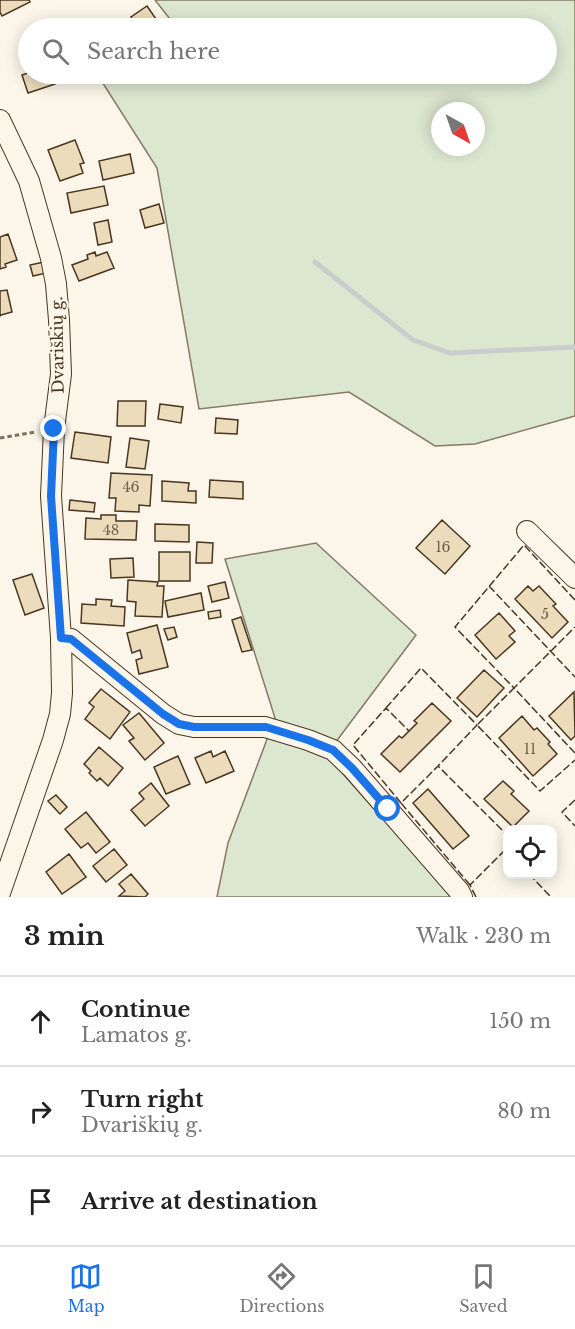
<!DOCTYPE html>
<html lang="en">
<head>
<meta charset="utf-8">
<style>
	body { margin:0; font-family:"Libre Baskerville",serif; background:#f2f2f2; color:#222 }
	.controls { position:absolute; right:18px; bottom:18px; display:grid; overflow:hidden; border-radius:12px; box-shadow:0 3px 15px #0003 }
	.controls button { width:54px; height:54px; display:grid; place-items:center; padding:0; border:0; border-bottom:2px solid #e0e0e0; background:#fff; color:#222; font:30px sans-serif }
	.compass { position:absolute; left:431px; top:102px; width:54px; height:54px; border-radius:50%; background:#fff; box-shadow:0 3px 15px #0003; rotate:140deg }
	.stop { position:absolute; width:18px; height:18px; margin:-14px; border:4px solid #1a73e8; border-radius:50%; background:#fff }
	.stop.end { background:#1a73e8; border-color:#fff; box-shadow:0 2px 6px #0008 }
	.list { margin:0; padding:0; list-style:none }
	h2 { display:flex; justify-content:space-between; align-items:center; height:78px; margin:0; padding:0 24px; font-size:26px }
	h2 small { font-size:20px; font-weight:400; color:#767676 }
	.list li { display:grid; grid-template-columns:39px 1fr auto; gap:18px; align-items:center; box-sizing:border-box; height:90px; padding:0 24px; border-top:2px solid #e0e0e0 }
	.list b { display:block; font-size:22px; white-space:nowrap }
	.list p { margin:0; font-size:20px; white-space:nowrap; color:#767676 }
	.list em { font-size:20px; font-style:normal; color:#767676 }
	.icon { flex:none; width:33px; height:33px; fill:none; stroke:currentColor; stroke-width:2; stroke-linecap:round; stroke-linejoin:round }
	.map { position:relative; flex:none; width:575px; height:897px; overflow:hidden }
	.search { position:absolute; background:#fff; box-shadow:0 3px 15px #0003; left:18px; right:18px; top:18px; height:66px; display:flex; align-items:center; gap:15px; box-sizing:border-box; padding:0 21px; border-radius:33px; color:#767676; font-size:22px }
	.sheet { height:348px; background:#fff }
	nav { display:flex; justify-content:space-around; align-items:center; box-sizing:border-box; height:84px; border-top:2px solid #e0e0e0; background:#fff; font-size:16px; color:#767676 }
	nav a { display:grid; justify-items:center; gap:3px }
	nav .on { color:#1a73e8 }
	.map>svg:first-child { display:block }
</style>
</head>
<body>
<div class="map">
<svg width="575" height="897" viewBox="0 0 575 897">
	<rect width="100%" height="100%" fill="#fbf6e9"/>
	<path fill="#dce7d0" stroke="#887966" stroke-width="1.5" fill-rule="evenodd" d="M 155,0 L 575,0 L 575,416 L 475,444 L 435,446 L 349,392 L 199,409 L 157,168 L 97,74 L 546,74 L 546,28 L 177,28 ZM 440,111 L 476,111 L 476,147 L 440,147 Z
		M 316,543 L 416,635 L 326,755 L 453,897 L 217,897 L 228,843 L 275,718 L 225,559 Z"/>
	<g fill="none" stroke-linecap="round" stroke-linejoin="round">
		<path stroke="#c9cecd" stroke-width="5" d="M 315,262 L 413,340 L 450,353 L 575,347"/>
	</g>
	<path fill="#ecdcbc" stroke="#4a3520" stroke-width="1.5" d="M 0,0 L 29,0 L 30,2 L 2,16 L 0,12 Z
		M 147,6 L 156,19 L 142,28 L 138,28 L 131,17 Z
		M 28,73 L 51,74 L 55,84 L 28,93 L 22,75 Z
		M 75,140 L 84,163 L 80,164 L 83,173 L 60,181 L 48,150 Z
		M 130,154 L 134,173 L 103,180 L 99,161 Z
		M 104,186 L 108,205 L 71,213 L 67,193 Z
		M 159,204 L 164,223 L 145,228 L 140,210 Z
		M 108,220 L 112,242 L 98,245 L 94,223 Z
		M 8,234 L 17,260 L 5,264 L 6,267 L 0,269 L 0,237 Z
		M 95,252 L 96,256 L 107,252 L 114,268 L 79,281 L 72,265 L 88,259 L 87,255 Z
		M 44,262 L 46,273 L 33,276 L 30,265 Z
		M 7,290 L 12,312 L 1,315 L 0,316 L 0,291 Z
		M 118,401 L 146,401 L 145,426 L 117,426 Z
		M 160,404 L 183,407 L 181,423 L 158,419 Z
		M 216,418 L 238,420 L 237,434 L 215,433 Z
		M 75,432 L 111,437 L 108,463 L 71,458 Z
		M 130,438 L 149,441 L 145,469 L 126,467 Z
		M 111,473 L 152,475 L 150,506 L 139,505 L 139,512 L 115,511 L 116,498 L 109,498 Z
		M 210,480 L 243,482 L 243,499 L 209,497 Z
		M 162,481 L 189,483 L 188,491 L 196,491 L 196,503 L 162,501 Z
		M 70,500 L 95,503 L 94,512 L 69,510 Z
		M 101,515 L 116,515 L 116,521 L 137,521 L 136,540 L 85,539 L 86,518 L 101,519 Z
		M 442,520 L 470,546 L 445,574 L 416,548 Z
		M 155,524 L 189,525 L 189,542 L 155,541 Z
		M 197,542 L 213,543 L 212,563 L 196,563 Z
		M 159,552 L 190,552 L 190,581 L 159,581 Z
		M 133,558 L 134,577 L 111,578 L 110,559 Z
		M 32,574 L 44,608 L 25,615 L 13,580 Z
		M 128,580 L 158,582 L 157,586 L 164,586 L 162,617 L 135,616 L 136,602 L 127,601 Z
		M 225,582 L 229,598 L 212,602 L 208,586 Z
		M 528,586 L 533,591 L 539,586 L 556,604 L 553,606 L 568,622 L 552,638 L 515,599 Z
		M 201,593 L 204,610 L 168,617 L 165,601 Z
		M 96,599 L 112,600 L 111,606 L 125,607 L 124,626 L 81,623 L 82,604 L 96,605 Z
		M 220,610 L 221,617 L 209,619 L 208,612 Z
		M 499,613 L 515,631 L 509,636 L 515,642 L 496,659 L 475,635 Z
		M 241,617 L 252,650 L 242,652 L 232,620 Z
		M 157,625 L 168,667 L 139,674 L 136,660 L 142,658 L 140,650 L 132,653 L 127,633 Z
		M 174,627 L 177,637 L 168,640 L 164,629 Z
		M 484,670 L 504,688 L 477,717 L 457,698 Z
		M 101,689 L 130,712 L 110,739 L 85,719 L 94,707 L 89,703 Z
		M 574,692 L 575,736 L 571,740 L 549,716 Z
		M 432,703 L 451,721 L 400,772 L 381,754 L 399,736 L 402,738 L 417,723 L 414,721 Z
		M 139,713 L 164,743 L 145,760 L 129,741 L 134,738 L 123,725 Z
		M 522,716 L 534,730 L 537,728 L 550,742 L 548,744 L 557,754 L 533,776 L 499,738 Z
		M 99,747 L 123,768 L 108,786 L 100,778 L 97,781 L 89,773 L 91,771 L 84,764 Z
		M 211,751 L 213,757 L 225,751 L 234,771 L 206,783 L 195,758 Z
		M 178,756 L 190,784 L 166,794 L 154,767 Z
		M 503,781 L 514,791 L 511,794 L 529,811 L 513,827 L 484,799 Z
		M 151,783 L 169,806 L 145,826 L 131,810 L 144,799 L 139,793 Z
		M 428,789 L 469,836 L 453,849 L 413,803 Z
		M 56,795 L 67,807 L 60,814 L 48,801 Z
		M 86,812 L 110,842 L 96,853 L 88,843 L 81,848 L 65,829 Z
		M 114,849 L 127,865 L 106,882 L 93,866 Z
		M 69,854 L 86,877 L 62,894 L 46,872 Z
		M 131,874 L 148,894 L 145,897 L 119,896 L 125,891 L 119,884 Z"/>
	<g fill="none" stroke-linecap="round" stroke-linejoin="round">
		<g stroke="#4a3520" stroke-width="22">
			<path id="minor" d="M 0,120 L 29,181 L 51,258 L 56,284 L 59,320 L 61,374 L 54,429 L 51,496 L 61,638 L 62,693 L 60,714 L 53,740 L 0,893
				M 527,531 L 575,578
				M 61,638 L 71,639 L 163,714 L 179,724 L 194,727 L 265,727 L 308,740 L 333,750 L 352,768 L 459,891 L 462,897"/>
		</g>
		<path stroke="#7f6f5c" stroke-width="3" stroke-dasharray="4.5 3" stroke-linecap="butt" d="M 0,438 L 35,432"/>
		<use href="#minor" stroke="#fbf6e9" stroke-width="20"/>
		<path stroke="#4a3520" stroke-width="1.5" stroke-dasharray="8 3" stroke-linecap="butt" d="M 489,586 L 575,677
			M 575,600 L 524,545 L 455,627 L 514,688 L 575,627
			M 386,708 L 421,668 L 477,725 L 438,766
			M 575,753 L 514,688 L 477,725 L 540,791 L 575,760
			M 575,800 L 562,812 L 575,826
			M 401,803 L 353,745 L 386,708 L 409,731
			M 529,874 L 551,897
			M 470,885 L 401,803 L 438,766 L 508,836
			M 476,897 L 470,885 L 505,850 L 508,853"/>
	</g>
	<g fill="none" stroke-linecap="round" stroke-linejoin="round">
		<path stroke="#1a73e8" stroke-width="8" d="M 54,429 L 51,496 L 61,638 L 71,639 L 163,714 L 179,724 L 194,727 L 266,727 L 308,740 L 333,750 L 352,768 L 388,809"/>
	</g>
	<g text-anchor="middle" stroke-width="4.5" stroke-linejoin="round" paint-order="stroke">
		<g font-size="14" fill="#725f47">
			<text x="131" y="492">46</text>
			<text x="111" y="535">48</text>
			<text x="443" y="552">16</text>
			<text x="545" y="619">5</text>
			<text x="530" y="754">11</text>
		</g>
		<g font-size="16" fill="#4a3520" stroke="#fbf6e9">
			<text transform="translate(57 345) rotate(-91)" y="6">Dvariškių g.</text>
		</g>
	</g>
</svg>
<div class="controls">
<button><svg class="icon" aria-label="locate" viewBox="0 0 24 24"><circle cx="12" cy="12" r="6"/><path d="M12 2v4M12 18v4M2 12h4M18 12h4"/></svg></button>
</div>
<svg class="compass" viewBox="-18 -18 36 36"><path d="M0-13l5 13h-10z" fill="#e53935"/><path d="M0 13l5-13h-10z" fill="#767676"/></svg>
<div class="stop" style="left:388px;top:809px"></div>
<div class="stop end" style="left:54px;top:429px"></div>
<div class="search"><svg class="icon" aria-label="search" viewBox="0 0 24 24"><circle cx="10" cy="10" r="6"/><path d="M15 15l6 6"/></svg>Search here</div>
</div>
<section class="sheet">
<h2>3 min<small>Walk · 230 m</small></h2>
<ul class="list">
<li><svg class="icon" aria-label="ahead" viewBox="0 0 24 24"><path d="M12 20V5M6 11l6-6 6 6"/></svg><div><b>Continue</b><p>Lamatos g.</p></div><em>150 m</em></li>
<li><svg class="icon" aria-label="right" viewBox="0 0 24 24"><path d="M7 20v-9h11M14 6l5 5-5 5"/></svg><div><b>Turn right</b><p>Dvariškių g.</p></div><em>80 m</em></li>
<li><svg class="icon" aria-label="arrive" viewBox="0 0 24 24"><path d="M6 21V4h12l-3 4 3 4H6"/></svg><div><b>Arrive at destination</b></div></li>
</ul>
</section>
<nav>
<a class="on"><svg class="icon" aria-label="map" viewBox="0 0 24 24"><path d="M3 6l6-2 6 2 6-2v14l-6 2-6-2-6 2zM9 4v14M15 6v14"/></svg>Map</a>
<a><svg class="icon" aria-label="directions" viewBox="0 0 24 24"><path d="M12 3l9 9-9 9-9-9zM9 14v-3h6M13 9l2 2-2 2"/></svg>Directions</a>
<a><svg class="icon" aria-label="saved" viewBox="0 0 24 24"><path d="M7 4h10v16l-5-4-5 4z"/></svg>Saved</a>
</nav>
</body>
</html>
